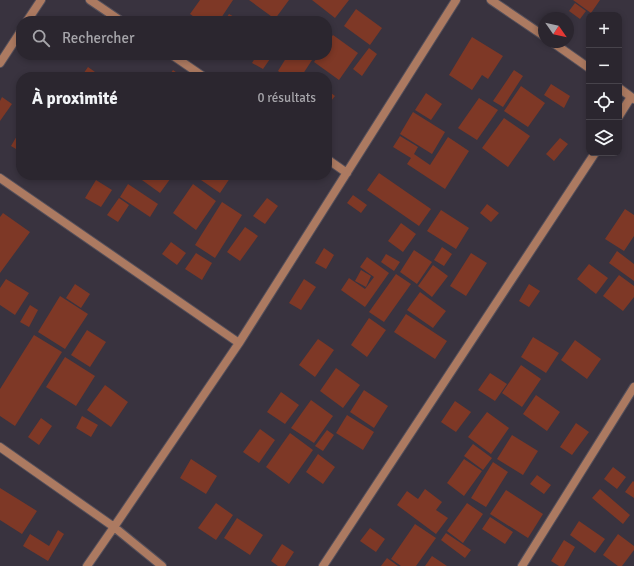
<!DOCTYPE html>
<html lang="fr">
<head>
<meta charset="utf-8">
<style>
	body { margin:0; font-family:Signika,sans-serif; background:#332e37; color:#f1f3f6 }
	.controls { position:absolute; right:12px; top:12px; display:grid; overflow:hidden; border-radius:8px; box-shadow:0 2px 6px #0003 }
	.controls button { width:36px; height:36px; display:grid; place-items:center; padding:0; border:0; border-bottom:1px solid #47434b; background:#2b262f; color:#f1f3f6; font:20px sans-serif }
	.compass { position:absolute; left:538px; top:12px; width:36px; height:36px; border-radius:50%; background:#2b262f; box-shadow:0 2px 6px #0003; rotate:124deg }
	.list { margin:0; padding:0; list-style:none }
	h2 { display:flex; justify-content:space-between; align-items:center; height:52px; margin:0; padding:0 16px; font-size:17px }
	h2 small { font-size:13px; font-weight:400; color:#a6a5aa }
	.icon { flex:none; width:22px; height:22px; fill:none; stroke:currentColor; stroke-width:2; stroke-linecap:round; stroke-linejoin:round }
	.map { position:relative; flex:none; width:634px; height:566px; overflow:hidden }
	.search { position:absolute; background:#2b262f; box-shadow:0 2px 6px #0003; left:16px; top:16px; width:316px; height:44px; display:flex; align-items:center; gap:10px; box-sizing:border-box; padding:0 14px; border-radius:16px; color:#a6a5aa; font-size:15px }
	.panel { position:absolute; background:#2b262f; box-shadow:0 2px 6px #0003; left:16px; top:72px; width:316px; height:108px; border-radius:16px }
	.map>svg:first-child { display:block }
</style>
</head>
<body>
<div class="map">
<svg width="634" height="566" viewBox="0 0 634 566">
	<rect width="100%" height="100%" fill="#39333f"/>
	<path fill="#7e3826" d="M 200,0 L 233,0 L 219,21 L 200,21 L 190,14 Z
		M 249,0 L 289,0 L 275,19 Z
		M 312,0 L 349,0 L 335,18 Z
		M 573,0 L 600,0 L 591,13 Z
		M 575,3 L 586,11 L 580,19 L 569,11 Z
		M 356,9 L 382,28 L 370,45 L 344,26 Z
		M 229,14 L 238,19 L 236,21 L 224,21 Z
		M 333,35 L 358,53 L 339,80 L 314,62 L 319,55 L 327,55 L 327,43 Z
		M 472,37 L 503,56 L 488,79 L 482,75 L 472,90 L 449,75 Z
		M 369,48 L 377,54 L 362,76 L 353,69 Z
		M 257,55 L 272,56 L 263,69 L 252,63 Z
		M 288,55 L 304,55 L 312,60 L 301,77 L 287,77 L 278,71 Z
		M 88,67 L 102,77 L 81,77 Z
		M 173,70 L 183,77 L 168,77 Z
		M 514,70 L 523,76 L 503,107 L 493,101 Z
		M 551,84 L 570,96 L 564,108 L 544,95 Z
		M 521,86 L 545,103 L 528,127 L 504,111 Z
		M 327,90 L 335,96 L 327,106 Z
		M 426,93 L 442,104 L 431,120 L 415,110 Z
		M 2,97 L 12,104 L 0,121 L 0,101 Z
		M 479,98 L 498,110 L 477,140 L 458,128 Z
		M 413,112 L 445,132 L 432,154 L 400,134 Z
		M 504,118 L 530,136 L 508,167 L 482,148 Z
		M 21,129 L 21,152 L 11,146 Z
		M 400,136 L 418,147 L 414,154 L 430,165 L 448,137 L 469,151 L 445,189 L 407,164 L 411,158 L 393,147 Z
		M 560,138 L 568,144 L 554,161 L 546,154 Z
		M 379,173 L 431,209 L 419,226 L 367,190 Z
		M 135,175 L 173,175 L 160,193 Z
		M 204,175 L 232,175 L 220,193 L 201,180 Z
		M 96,180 L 112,190 L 101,207 L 85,198 Z
		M 128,184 L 158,204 L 150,217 L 120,197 Z
		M 193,184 L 216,201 L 196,230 L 173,213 Z
		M 353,195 L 367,205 L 361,213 L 347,203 Z
		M 119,198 L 129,205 L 118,222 L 107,215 Z
		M 267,198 L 278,206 L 265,224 L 253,216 Z
		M 222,202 L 242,215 L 215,258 L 195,245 Z
		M 487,204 L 499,213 L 491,222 L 480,213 Z
		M 625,209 L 634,215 L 634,236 L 624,251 L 605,239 Z
		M 441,210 L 469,228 L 456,249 L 427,231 Z
		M 3,213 L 30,232 L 0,273 L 0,217 Z
		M 401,223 L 416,234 L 403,252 L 388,241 Z
		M 245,227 L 258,236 L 240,261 L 227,252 Z
		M 171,242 L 186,253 L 177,265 L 162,254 Z
		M 442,247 L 452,254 L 444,266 L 434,260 Z
		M 324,248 L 334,255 L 326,269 L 315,263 Z
		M 414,250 L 432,262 L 417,284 L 400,272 Z
		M 617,251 L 634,264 L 634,281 L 609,263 Z
		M 196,253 L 212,263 L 202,280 L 185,269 Z
		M 471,253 L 487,263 L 466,296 L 450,286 Z
		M 386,254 L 400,262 L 394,271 L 381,262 Z
		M 367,257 L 389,273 L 365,307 L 341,290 L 349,278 L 365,289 L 374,277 L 360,267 Z
		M 589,264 L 608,278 L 596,294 L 577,279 Z
		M 433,265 L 448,276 L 432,297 L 418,286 Z
		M 361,270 L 371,276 L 366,287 L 355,281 Z
		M 396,274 L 411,284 L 384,322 L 369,312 Z
		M 619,275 L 634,286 L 634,297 L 623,311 L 603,296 Z
		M 6,279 L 29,293 L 15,315 L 0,305 L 0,288 Z
		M 304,279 L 316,287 L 301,310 L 289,303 Z
		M 75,284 L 90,294 L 81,308 L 66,298 Z
		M 529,284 L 540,291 L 529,307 L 519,301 Z
		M 420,292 L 446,311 L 433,328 L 407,310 Z
		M 60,296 L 88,314 L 65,349 L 38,332 Z
		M 30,305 L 38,310 L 29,327 L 20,322 Z
		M 406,314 L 447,341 L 435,359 L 394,332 Z
		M 369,318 L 386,330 L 367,357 L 351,345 Z
		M 87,330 L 106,342 L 90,367 L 71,355 Z
		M 34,335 L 62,352 L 15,426 L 0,416 L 0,389 Z
		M 533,337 L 559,353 L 546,373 L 521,357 Z
		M 318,339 L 334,350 L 315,377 L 299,365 Z
		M 575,340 L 601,359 L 587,379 L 561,360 Z
		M 65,357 L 95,376 L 76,406 L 46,387 Z
		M 521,365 L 541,379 L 522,407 L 502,393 Z
		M 336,368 L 360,385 L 343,408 L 320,391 Z
		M 490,373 L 507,384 L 495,401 L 478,390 Z
		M 105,385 L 128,402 L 111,427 L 87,410 Z
		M 364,390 L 388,406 L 374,428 L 350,412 Z
		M 281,392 L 299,405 L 285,424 L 267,412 Z
		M 536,395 L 560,412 L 547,431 L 523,414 Z
		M 311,400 L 333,416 L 314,443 L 291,428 Z
		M 455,401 L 471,412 L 456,432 L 441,422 Z
		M 487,412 L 509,428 L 491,454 L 468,437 Z
		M 347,415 L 374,432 L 363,450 L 336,433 Z
		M 82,416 L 98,425 L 91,437 L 76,428 Z
		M 41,418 L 52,426 L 39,445 L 28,437 Z
		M 576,423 L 589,432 L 572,455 L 560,447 Z
		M 260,429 L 275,440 L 259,463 L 243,452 Z
		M 327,430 L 334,435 L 323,451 L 315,446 Z
		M 290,433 L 313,450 L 289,484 L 266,467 Z
		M 512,435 L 538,451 L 523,475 L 497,459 Z
		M 473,444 L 492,458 L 483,470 L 464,456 Z
		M 318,454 L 335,467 L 323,484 L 306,472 Z
		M 191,459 L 217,476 L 206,494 L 180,478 Z
		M 464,459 L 482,471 L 464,496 L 447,483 Z
		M 493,462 L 508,472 L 486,507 L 471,498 Z
		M 613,467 L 626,477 L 617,489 L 604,479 Z
		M 537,475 L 551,485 L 544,494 L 530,484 Z
		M 633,481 L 634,482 L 634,498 L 625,492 Z
		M 0,488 L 37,511 L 22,534 L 0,520 Z
		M 425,489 L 442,502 L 436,510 L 448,518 L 436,534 L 397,505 L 407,491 L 418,499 Z
		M 600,489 L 630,515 L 623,524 L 592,498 Z
		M 506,490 L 543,514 L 528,538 L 490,514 Z
		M 216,503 L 233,515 L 216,540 L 198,528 Z
		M 467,503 L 483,514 L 463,543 L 447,531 Z
		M 490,517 L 513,532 L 505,544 L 482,529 Z
		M 237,518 L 263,535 L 250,555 L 224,538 Z
		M 579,521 L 605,539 L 595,553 L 570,535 Z
		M 415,524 L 436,538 L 416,566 L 401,566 L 391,559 Z
		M 370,528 L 385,539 L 376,552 L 360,541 Z
		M 58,530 L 64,534 L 48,561 L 23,546 L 30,534 L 49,546 Z
		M 446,533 L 471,550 L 465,558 L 441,540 Z
		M 618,534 L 634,546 L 634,550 L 622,566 L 618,566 L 603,555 Z
		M 564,540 L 575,547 L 564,566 L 559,566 L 551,561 Z
		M 282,544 L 294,552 L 285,566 L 278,566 L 271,561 Z
		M 432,556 L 447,566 L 425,566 Z
		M 387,558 L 398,566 L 381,566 Z"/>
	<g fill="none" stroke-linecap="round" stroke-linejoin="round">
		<g stroke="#544f5a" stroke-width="10">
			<path id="minor" d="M 90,0 L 121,21
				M 491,0 L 544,36
				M 27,21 L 41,0
				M 552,42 L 589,68
				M 172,55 L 204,77
				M 0,63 L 21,31
				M 619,88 L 634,99
				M 619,116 L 631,97
				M 327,159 L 347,173
				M 0,178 L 239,343
				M 0,447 L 114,527 L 87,566
				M 162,566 L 114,527 L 239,343 L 456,0
				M 323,566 L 595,153
				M 522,566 L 634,387"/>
		</g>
		<use href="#minor" stroke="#ac7a61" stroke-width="8"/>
	</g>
</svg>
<div class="controls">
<button>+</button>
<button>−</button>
<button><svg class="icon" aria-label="locate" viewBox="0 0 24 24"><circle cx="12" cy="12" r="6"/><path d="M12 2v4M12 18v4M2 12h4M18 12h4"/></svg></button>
<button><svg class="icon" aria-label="layers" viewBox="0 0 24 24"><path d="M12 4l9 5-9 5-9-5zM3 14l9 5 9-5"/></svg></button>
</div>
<svg class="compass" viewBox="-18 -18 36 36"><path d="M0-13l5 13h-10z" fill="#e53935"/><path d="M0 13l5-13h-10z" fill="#a6a5aa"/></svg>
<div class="search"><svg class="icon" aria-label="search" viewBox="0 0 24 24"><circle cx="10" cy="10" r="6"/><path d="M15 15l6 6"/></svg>Rechercher</div>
<section class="panel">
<h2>À proximité<small>0 résultats</small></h2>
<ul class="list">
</ul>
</section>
</div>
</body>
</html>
